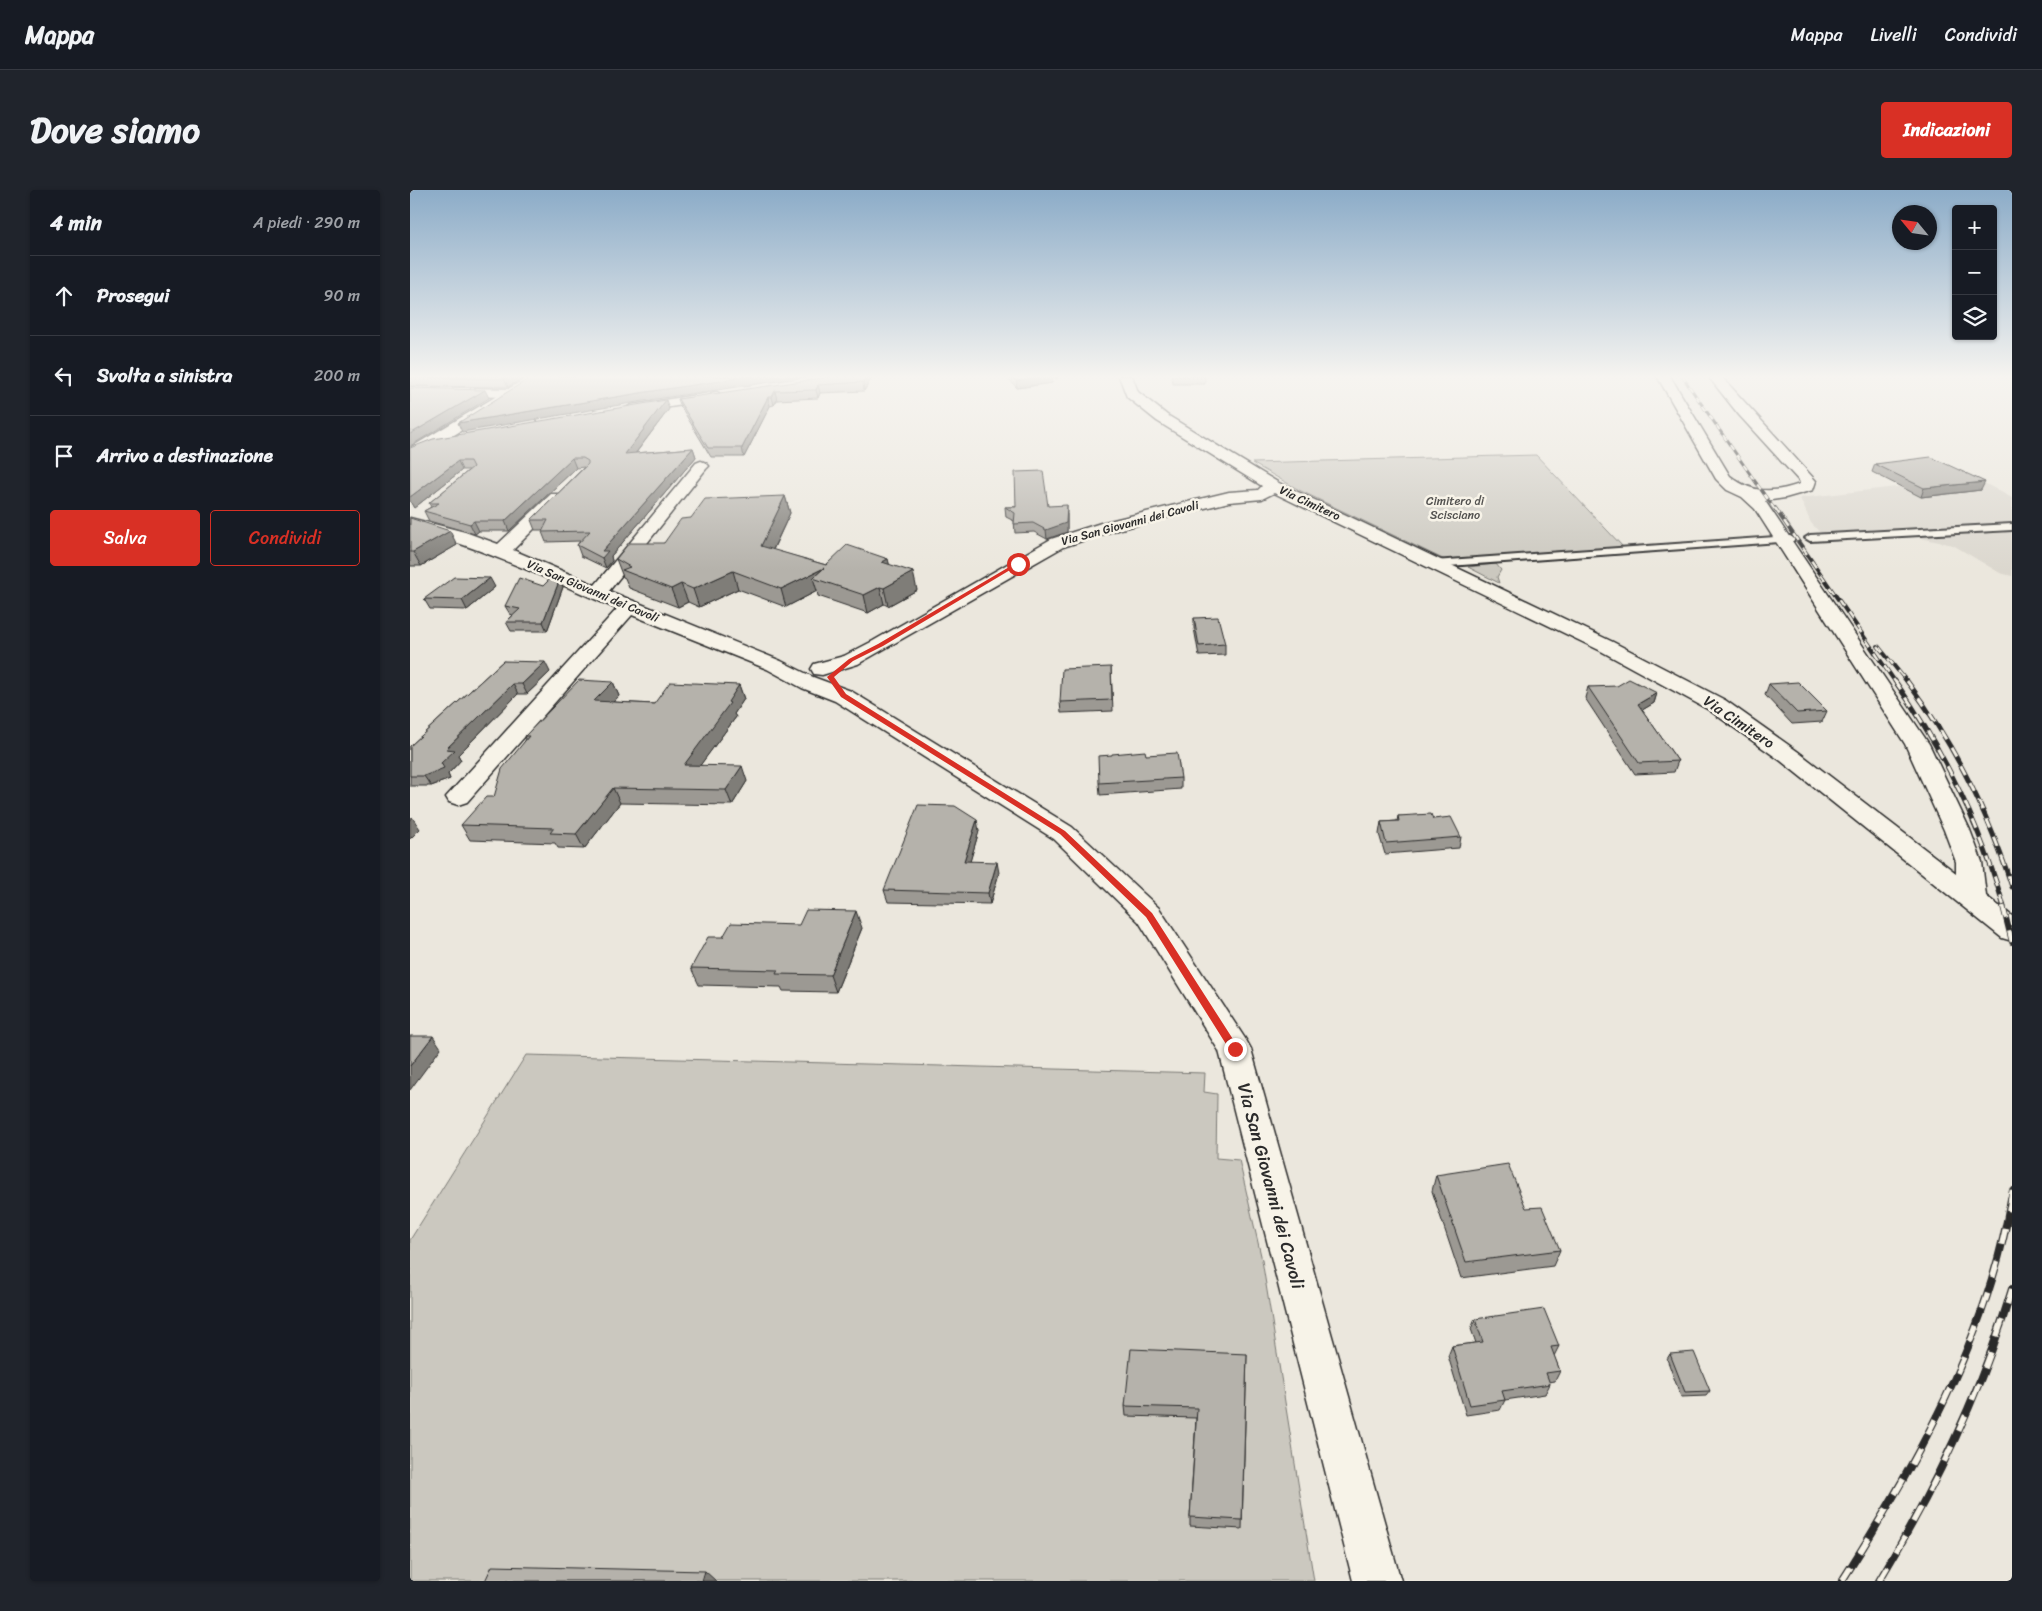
<!DOCTYPE html>
<html lang="it">
<head>
<meta charset="utf-8">
<style>
	body { margin:0; font-family:Sriracha,sans-serif; background:#20242c; color:#f1f3f6 }
	.controls { position:absolute; right:15px; top:15px; display:grid; overflow:hidden; border-radius:5px; box-shadow:0 1px 4px #0004 }
	.controls button { width:45px; height:45px; display:grid; place-items:center; padding:0; border:0; border-bottom:1px solid #363941; background:#171b24; color:#f1f3f6; font:25px sans-serif }
	.compass { position:absolute; left:1482px; top:15px; width:45px; height:45px; border-radius:50%; background:#171b24; box-shadow:0 1px 4px #0004; rotate:299deg }
	.stop { position:absolute; width:15px; height:15px; margin:-11px; border:4px solid #d93025; border-radius:50%; background:#fff }
	.stop.end { background:#d93025; border-color:#fff; box-shadow:0 1px 5px #0008 }
	.list { margin:0; padding:0; list-style:none }
	h2 { display:flex; justify-content:space-between; align-items:center; height:65px; margin:0; padding:0 20px; font-size:21px }
	h2 small { font-size:16px; font-weight:400; color:#9ea1a6 }
	.list li { display:grid; grid-template-columns:32px 1fr auto; gap:15px; align-items:center; box-sizing:border-box; height:80px; padding:0 20px; border-top:1px solid #363941 }
	.list b { display:block; font-size:19px; white-space:nowrap }
	.list em { font-size:16px; font-style:normal; color:#9ea1a6 }
	.actions { display:flex; gap:10px; padding:15px 20px }
	.actions a { flex:1; padding:11px 0; border:1px solid #d93025; border-radius:5px; text-align:center; font-size:18px; color:#d93025 }
	.actions .main { background:#d93025; color:#fff }
	.icon { flex:none; width:28px; height:28px; fill:none; stroke:currentColor; stroke-width:2; stroke-linecap:round; stroke-linejoin:round }
	.map { position:relative; flex:none; width:1602px; height:1391px; overflow:hidden; border-radius:5px }
	header { display:flex; align-items:center; gap:30px; box-sizing:border-box; height:70px; padding:0 25px; background:#171b24; border-bottom:1px solid #363941 }
	header strong { font-size:24px }
	nav { display:flex; gap:28px; margin-inline-start:auto; font-size:18px }
	.intro { display:flex; align-items:center; justify-content:space-between; box-sizing:border-box; height:120px; padding:0 30px }
	h1 { margin:0; font-size:35px }
	.button { padding:12px 22px; border-radius:5px; background:#d93025; color:#fff; font-size:18px; font-weight:700 }
	main { display:flex; gap:30px; padding:0 30px }
	aside { flex:1; background:#171b24; border-radius:5px; box-shadow:0 1px 4px #0004 }
	.map>svg:first-child { display:block }
</style>
</head>
<body>
<header>
<strong>Mappa</strong>
<nav><a>Mappa</a><a>Livelli</a><a>Condividi</a></nav>
</header>
<div class="intro"><h1>Dove siamo</h1><a class="button">Indicazioni</a></div>
<main>
<aside>
<h2>4 min<small>A piedi · 290 m</small></h2>
<ul class="list">
<li><svg class="icon" aria-label="ahead" viewBox="0 0 24 24"><path d="M12 20V5M6 11l6-6 6 6"/></svg><div><b>Prosegui</b></div><em>90 m</em></li>
<li><svg class="icon" aria-label="left" viewBox="0 0 24 24"><path d="M17 20v-9H6M10 6l-5 5 5 5"/></svg><div><b>Svolta a sinistra</b></div><em>200 m</em></li>
<li><svg class="icon" aria-label="arrive" viewBox="0 0 24 24"><path d="M6 21V4h12l-3 4 3 4H6"/></svg><div><b>Arrivo a destinazione</b></div></li>
</ul>
<div class="actions"><a class="main">Salva</a><a>Condividi</a></div>
</aside>
<div class="map">
<svg width="1602" height="1391" viewBox="0 0 1602 1391">
	<rect width="100%" height="100%" fill="#ebe7dd"/>
	<filter id="ink" filterUnits="userSpaceOnUse"><feTurbulence type="fractalNoise" baseFrequency=".02" numOctaves="2"/><feDisplacementMap in="SourceGraphic" scale="10" xChannelSelector="R" yChannelSelector="G"/><feConvolveMatrix kernelMatrix="1 2 1 2 8 2 1 2 1" color-interpolation-filters="sRGB"/></filter>
	<g filter="url(#ink)">
		<path fill="#dbd7ce" d="M 1565,288 L 1602,308 L 1602,386 L 1590,383 L 1543,355 L 1506,347 L 1417,350 L 1401,333 L 1390,308 Z"/>
		<path fill="#cbc8bf" stroke="#7b7a75" d="M 1126,265 L 1214,358 L 1035,370 L 891,301 L 842,273 Z
			M 1086,374 L 1091,380 L 1087,387 L 1089,393 L 1058,377 Z
			M 116,865 L 795,883 L 794,902 L 807,904 L 806,968 L 829,970 L 852,1070 L 904,1391 L 0,1391 L 0,1050 Z"/>
		<g fill="none" stroke-linecap="round" stroke-linejoin="round">
			<g stroke="#2b2b2b" stroke-width="4">
				<path id="lane" d="M 1602,334 L 1602,340 L 1400,351 L 1395,348 L 1400,345 Z
					M 1380,346 L 1385,349 L 1383,351 L 1024,377 L 1019,374 L 1024,371 Z"/>
			</g>
			<g stroke="#2b2b2b" stroke-width="3">
				<path id="street" d="M 709,186 L 722,186 L 728,202 L 757,225 L 869,293 L 1203,452 L 1315,510 L 1387,561 L 1546,683 L 1546,672 L 1534,640 L 1495,554 L 1345,319 L 1332,307 L 1317,300 L 1306,289 L 1247,186 L 1260,186 L 1320,286 C 1342,304 1364,303 1390,294 L 1390,292 L 1329,225 L 1298,186 L 1311,186 L 1406,291 L 1403,300 L 1375,308 L 1355,311 L 1519,554 L 1560,640 L 1572,672 L 1576,706 L 1602,726 L 1602,751 L 1592,748 L 1371,571 L 1299,520 L 1189,460 L 864,303 L 852,309 L 819,312 L 703,341 L 653,357 L 448,474 L 412,485 L 404,484 L 401,479 L 404,474 L 434,466 L 463,451 L 641,349 L 691,333 L 819,302 L 848,300 L 852,296 L 747,231 L 717,207 Z
					M 0,197 L 101,199 L 108,203 L 101,207 L 0,205 Z
					M 307,202 L 314,206 L 312,209 L 221,223 L 214,219 L 221,215 Z
					M 291,271 L 296,273 L 299,276 L 296,279 L 199,401 L 371,471 L 403,487 L 441,501 L 662,637 L 749,718 L 836,850 L 841,859 L 991,1391 L 943,1391 L 809,861 L 729,732 L 644,649 L 425,511 L 392,498 L 357,479 L 222,425 L 57,612 L 48,615 L 39,612 L 36,607 L 207,419 C 139,389 72,358 0,338 L 0,328 L 55,342 L 88,354 L 141,304 L 153,304 L 155,307 L 153,310 L 103,360 L 185,395 L 286,273 Z"/>
			</g>
			<g stroke="#2b2b2b" stroke-width="3">
				<path id="secondary" d="M 120,186 L 136,186 L 27,256 L 0,268 L 0,258 Z"/>
			</g>
			<use href="#lane" fill="#f7f3e8" fill-rule="evenodd"/>
			<use href="#street" fill="#f7f3e8" fill-rule="evenodd"/>
			<use href="#secondary" fill="#f7f3e8" fill-rule="evenodd"/>
			<g stroke="#2b2b2b" stroke-width="3">
				<path id="rail-far4" d="M 1272,186 L 1365,320"/>
			</g>
			<g stroke="#2b2b2b" stroke-width="4">
				<path id="rail-far3" d="M 1365,318 L 1486,493
					M 1468,456 L 1498,493"/>
			</g>
			<g stroke="#2b2b2b" stroke-width="5">
				<path id="rail-far2" d="M 1485,491 C 1534,561 1570,635 1594,717
					M 1497,491 C 1544,554 1578,622 1602,697"/>
			</g>
			<g stroke="#2b2b2b" stroke-width="6">
				<path id="rail-far1" d="M 1593,716 L 1602,752
					M 1600,1010 L 1602,1000"/>
			</g>
			<g stroke="#2b2b2b" stroke-width="8">
				<path id="rail" d="M 1432,1391 C 1505,1276 1579,1145 1601,1009
					M 1469,1391 C 1525,1298 1571,1203 1602,1099"/>
			</g>
			<use href="#rail-far4" stroke="#f7f3e8" stroke-width="2" stroke-dasharray="6" stroke-linecap="butt"/>
			<use href="#rail-far3" stroke="#f7f3e8" stroke-width="2.5" stroke-dasharray="8" stroke-linecap="butt"/>
			<use href="#rail-far2" stroke="#f7f3e8" stroke-width="3" stroke-dasharray="10" stroke-linecap="butt"/>
			<use href="#rail-far1" stroke="#f7f3e8" stroke-width="4.5" stroke-dasharray="13" stroke-linecap="butt"/>
			<use href="#rail" stroke="#f7f3e8" stroke-width="5.5" stroke-dasharray="17" stroke-linecap="butt"/>
		</g>
		<path fill="#9c9993" stroke="#2b2b2b" d="M 0,186 L 116,186 L 98,197 L 0,196 Z
			M 463,186 L 454,201 L 410,203 L 408,208 L 367,210 L 364,215 L 360,216 L 334,267 L 301,267 L 271,217 L 268,209 Z
			M 596,186 L 648,186 L 648,188 L 641,189 L 642,193 L 607,198 Z
			M 762,186 L 795,186 L 795,194 L 763,194 Z
			M 259,219 L 226,263 L 283,258 L 286,267 L 201,366 L 202,371 L 196,378 L 171,366 L 167,355 L 170,351 L 136,352 L 132,342 L 133,340 L 125,340 L 121,330 L 174,277 L 166,278 L 99,341 L 69,341 L 65,344 L 19,331 L 14,321 L 21,317 L 19,313 L 59,280 L 52,280 L 4,318 L 0,311 L 0,258 Z
			M 1465,274 L 1571,300 L 1511,307 L 1462,282 Z
			M 375,306 L 380,323 L 363,360 L 416,375 L 478,369 L 479,374 L 507,400 L 478,416 L 474,414 L 458,423 L 408,406 L 407,401 L 376,417 L 328,399 L 289,417 L 278,412 L 268,417 L 219,398 L 215,388 L 213,387 L 206,369 L 254,353 L 281,328 Z
			M 638,316 L 657,324 L 657,342 L 637,349 L 624,342 L 605,343 L 604,331 L 596,327 L 595,317 Z
			M 0,328 L 47,355 L 11,376 L 0,376 Z
			M 150,389 L 153,397 L 137,441 L 101,441 L 96,432 L 103,425 L 100,424 L 95,416 L 133,396 Z
			M 85,397 L 57,420 L 20,419 L 14,409 Z
			M 784,428 L 815,454 L 815,465 L 789,466 L 784,438 Z
			M 93,471 L 140,482 L 117,504 L 108,504 L 48,565 L 51,570 L 38,584 L 40,589 L 21,596 L 0,596 L 0,556 Z
			M 701,477 L 703,521 L 651,523 L 650,512 Z
			M 203,492 L 209,506 L 203,512 L 244,514 L 329,495 L 334,509 L 324,524 L 326,527 L 290,575 L 337,591 L 322,615 L 210,613 L 174,659 L 148,658 L 145,653 L 60,650 L 51,635 L 84,607 L 116,549 L 115,546 Z
			M 1359,494 L 1417,521 L 1412,532 L 1382,534 L 1355,505 Z
			M 1178,497 L 1247,503 L 1244,513 L 1232,520 L 1268,571 L 1264,582 L 1225,584 L 1175,508 Z
			M 736,565 L 771,588 L 771,599 L 690,605 L 689,593 Z
			M 988,626 L 1023,629 L 1051,647 L 1049,658 L 975,664 L 969,644 L 971,632 L 987,631 Z
			M 569,641 L 560,671 L 589,683 L 580,714 L 478,712 L 474,700 Z
			M 452,738 L 426,802 L 373,801 L 371,797 L 289,795 L 281,778 L 313,747 Z
			M 1026,985 L 1116,1018 L 1150,1060 L 1143,1076 L 1051,1088 L 1022,1001 Z
			M 1065,1129 L 1149,1156 L 1144,1166 L 1150,1181 L 1145,1191 L 1139,1192 L 1140,1194 L 1135,1204 L 1095,1210 L 1090,1220 L 1056,1225 L 1038,1166 L 1042,1156 L 1066,1153 L 1061,1139 Z
			M 837,1164 L 832,1339 L 780,1336 L 780,1327 L 786,1228 L 716,1226 L 715,1216 Z
			M 1260,1164 L 1300,1201 L 1296,1206 L 1271,1207 L 1257,1169 Z"/>
		<path fill="#7f7d78" stroke="#2b2b2b" d="M 98,186 L 116,186 L 98,197 L 94,189 Z
			M 343,186 L 402,186 L 239,210 L 52,242 L 48,233 L 236,202 Z
			M 456,186 L 463,186 L 454,201 L 453,192 Z
			M 638,186 L 648,186 L 648,188 L 641,189 L 642,193 L 607,198 L 606,191 Z
			M 408,195 L 410,203 L 408,208 L 406,200 Z
			M 75,200 L 79,208 L 0,256 L 0,244 Z
			M 365,201 L 367,210 L 364,215 L 362,207 Z
			M 358,207 L 360,216 L 334,267 L 332,258 Z
			M 256,210 L 259,219 L 218,273 L 215,264 Z
			M 283,258 L 286,267 L 201,366 L 202,371 L 196,378 L 192,368 L 192,361 Z
			M 162,268 L 166,278 L 99,341 L 95,331 Z
			M 48,271 L 52,280 L 4,318 L 0,311 L 0,307 Z
			M 1575,292 L 1571,300 L 1511,307 L 1514,298 Z
			M 375,306 L 380,323 L 356,374 L 351,356 Z
			M 657,315 L 657,342 L 637,349 L 636,340 Z
			M 64,331 L 69,341 L 65,344 L 60,334 Z
			M 40,341 L 47,355 L 11,376 L 3,362 Z
			M 478,369 L 482,386 L 472,372 Z
			M 414,378 L 403,388 L 407,401 L 376,417 L 371,399 Z
			M 323,381 L 328,399 L 289,417 L 283,399 Z
			M 503,382 L 507,400 L 478,416 L 474,398 Z
			M 80,388 L 85,397 L 57,420 L 52,410 Z
			M 150,389 L 153,397 L 137,441 L 133,432 Z
			M 271,394 L 278,412 L 268,417 L 261,399 Z
			M 470,397 L 474,414 L 458,423 L 454,405 Z
			M 135,472 L 140,482 L 117,504 L 112,494 Z
			M 203,492 L 209,506 L 191,525 L 184,511 Z
			M 103,494 L 108,504 L 48,565 L 51,570 L 38,584 L 40,589 L 21,596 L 14,586 L 31,573 L 36,559 Z
			M 329,495 L 334,509 L 324,524 L 326,527 L 280,589 L 274,575 Z
			M 1247,503 L 1244,513 L 1224,525 L 1228,514 Z
			M 332,576 L 337,591 L 322,615 L 316,600 Z
			M 203,598 L 210,613 L 174,659 L 166,644 Z
			M 2,627 L 10,639 L 0,649 L 0,630 Z
			M 567,630 L 569,641 L 557,682 L 554,671 Z
			M 587,672 L 589,683 L 580,714 L 578,703 Z
			M 446,721 L 452,738 L 426,802 L 420,785 Z
			M 23,846 L 31,858 L 0,900 L 0,876 Z
			M 295,1381 L 306,1391 L 292,1391 Z"/>
		<path fill="#b5b2ab" stroke="#2b2b2b" d="M 0,186 L 98,186 L 94,189 L 0,187 Z
			M 123,186 L 343,186 L 236,202 L 48,233 Z
			M 427,186 L 456,186 L 453,192 L 408,195 L 406,200 L 365,201 L 362,207 L 358,207 L 332,258 L 298,258 L 268,209 Z
			M 602,186 L 641,186 L 606,191 Z
			M 0,198 L 75,200 L 0,244 Z
			M 256,210 L 215,264 L 283,258 L 192,361 L 198,361 L 192,368 L 167,355 L 180,341 L 132,342 L 138,330 L 121,330 L 178,274 L 178,271 L 173,268 L 162,268 L 95,331 L 64,331 L 60,334 L 14,321 L 29,313 L 19,313 L 63,277 L 60,271 L 48,271 L 0,307 L 0,258 L 23,249 Z
			M 1521,267 L 1575,292 L 1514,298 L 1465,274 Z
			M 633,281 L 638,316 L 657,315 L 656,333 L 636,340 L 623,333 L 604,334 L 605,323 L 595,317 L 606,317 L 605,282 Z
			M 375,306 L 351,356 L 416,375 L 437,355 L 478,369 L 472,372 L 503,382 L 474,398 L 470,397 L 454,405 L 403,388 L 414,378 L 371,399 L 323,381 L 283,399 L 271,394 L 261,399 L 212,380 L 220,377 L 206,369 L 219,353 L 254,353 L 271,329 L 281,328 L 295,309 Z
			M 0,328 L 40,341 L 3,362 L 0,362 Z
			M 143,386 L 150,389 L 133,432 L 96,432 L 110,419 L 95,416 L 109,388 L 133,396 Z
			M 44,387 L 80,388 L 52,410 L 14,409 Z
			M 808,427 L 815,454 L 789,456 L 784,428 Z
			M 93,471 L 135,472 L 112,494 L 103,494 L 36,559 L 45,560 L 31,573 L 34,578 L 14,586 L 0,586 L 0,556 Z
			M 701,477 L 702,510 L 650,512 L 652,479 Z
			M 1219,489 L 1247,503 L 1228,514 L 1268,571 L 1229,573 L 1178,497 L 1207,496 Z
			M 169,490 L 203,492 L 184,511 L 244,514 L 260,492 L 329,495 L 318,512 L 320,513 L 274,575 L 332,576 L 316,600 L 203,598 L 166,644 L 140,643 L 144,638 L 51,635 L 76,607 L 84,607 L 92,579 L 119,546 L 115,546 Z
			M 1388,492 L 1417,521 L 1387,523 L 1359,494 Z
			M 735,561 L 736,565 L 767,563 L 771,588 L 689,593 L 688,566 L 702,565 L 702,564 Z
			M 508,615 L 545,616 L 567,630 L 554,671 L 587,672 L 578,703 L 474,700 Z
			M 1021,624 L 1023,629 L 1041,627 L 1051,647 L 976,653 L 971,632 L 989,631 L 988,626 Z
			M 396,720 L 446,721 L 420,785 L 366,784 L 368,780 L 281,778 L 298,747 L 313,747 L 321,733 L 389,735 Z
			M 0,846 L 23,846 L 0,876 Z
			M 1098,974 L 1116,1018 L 1132,1017 L 1150,1060 L 1056,1072 L 1026,985 Z
			M 1134,1119 L 1149,1156 L 1141,1157 L 1150,1181 L 1136,1183 L 1140,1194 L 1092,1201 L 1095,1210 L 1060,1215 L 1042,1156 L 1073,1152 L 1065,1129 Z
			M 721,1159 L 837,1164 L 832,1330 L 780,1327 L 787,1218 L 715,1216 Z
			M 1284,1162 L 1300,1201 L 1275,1202 L 1260,1164 Z
			M 82,1376 L 295,1381 L 292,1391 L 75,1391 Z"/>
	</g>
	<linearGradient id="sky" x2="0" y2="1"><stop stop-color="#8cacc8"/><stop offset="0.49" stop-color="#f6f4f0"/><stop offset="1" stop-color="#f6f4f0" stop-opacity="0"/></linearGradient>
	<rect width="1602" height="381" fill="url(#sky)"/>
	<path fill="#d93025" d="M 606,373 L 610,374 L 473,456 L 443,471 L 424,487 L 436,504 L 655,641 L 742,723 L 828,857 L 828,862 L 821,862 L 736,727 L 650,644 L 431,507 L 417,487 L 439,469 L 468,454 Z"/>
	<g text-anchor="middle" stroke-width="5" stroke-linejoin="round" paint-order="stroke">
		<g font-size="12" fill="#535250" stroke="#f7f3e8">
			<text x="1045" y="315">Cimitero di<tspan x="1045" dy="14">Scisciano</tspan></text>
		</g>
		<g font-size="12" fill="#2b2b2b" stroke="#f7f3e8">
			<text transform="translate(900 313) rotate(25)" y="4">Via Cimitero</text>
			<text transform="translate(720 333) rotate(-15)" y="4">Via San Giovanni dei Cavoli</text>
			<text transform="translate(183 401) rotate(23)" y="4">Via San Giovanni dei Cavoli</text>
		</g>
		<g font-size="15" fill="#2b2b2b" stroke="#f7f3e8">
			<text transform="translate(1329 532) rotate(34)" y="5">Via Cimitero</text>
		</g>
		<g font-size="18" fill="#2b2b2b" stroke="#f7f3e8">
			<text transform="translate(861 996) rotate(75)" y="6">Via San Giovanni dei Cavoli</text>
		</g>
	</g>
</svg>
<div class="controls">
<button>+</button>
<button>−</button>
<button><svg class="icon" aria-label="layers" viewBox="0 0 24 24"><path d="M12 4l9 5-9 5-9-5zM3 14l9 5 9-5"/></svg></button>
</div>
<svg class="compass" viewBox="-18 -18 36 36"><path d="M0-13l5 13h-10z" fill="#e53935"/><path d="M0 13l5-13h-10z" fill="#9ea1a6"/></svg>
<div class="stop" style="left:608px;top:374px"></div>
<div class="stop end" style="left:825px;top:859px"></div>
</div>
</main>
</body>
</html>
